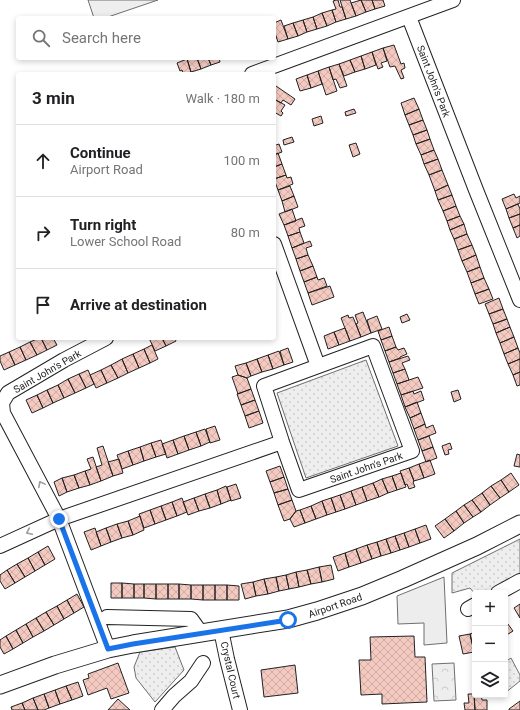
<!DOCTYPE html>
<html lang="en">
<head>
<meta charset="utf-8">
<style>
	body { margin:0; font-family:Roboto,sans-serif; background:#f6f6f6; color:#202124 }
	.controls { position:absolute; right:12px; bottom:12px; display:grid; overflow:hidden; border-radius:4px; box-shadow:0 2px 6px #0003 }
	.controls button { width:36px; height:36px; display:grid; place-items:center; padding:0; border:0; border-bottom:1px solid #e0e0e0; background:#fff; color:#202124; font:20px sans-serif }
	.stop { position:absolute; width:12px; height:12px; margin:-9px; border:3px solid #1a73e8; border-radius:50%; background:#fff }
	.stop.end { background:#1a73e8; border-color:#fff; box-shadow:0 1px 4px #0008 }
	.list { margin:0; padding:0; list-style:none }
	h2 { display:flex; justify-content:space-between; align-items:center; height:52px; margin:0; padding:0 16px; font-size:17px }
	h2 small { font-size:13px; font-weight:400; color:#757577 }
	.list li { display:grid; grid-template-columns:26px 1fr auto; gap:12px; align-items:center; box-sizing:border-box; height:72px; padding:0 16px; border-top:1px solid #e0e0e0 }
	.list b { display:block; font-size:15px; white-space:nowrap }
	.list p { margin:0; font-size:13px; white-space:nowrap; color:#757577 }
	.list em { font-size:13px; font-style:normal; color:#757577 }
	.icon { flex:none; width:22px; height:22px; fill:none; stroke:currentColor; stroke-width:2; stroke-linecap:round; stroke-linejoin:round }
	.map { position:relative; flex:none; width:520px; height:710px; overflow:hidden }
	.search { position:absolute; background:#fff; box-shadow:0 2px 6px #0003; left:16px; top:16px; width:260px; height:44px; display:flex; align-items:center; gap:10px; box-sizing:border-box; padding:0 14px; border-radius:4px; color:#757577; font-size:15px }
	.panel { position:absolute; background:#fff; box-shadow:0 2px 6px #0003; left:16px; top:72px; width:260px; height:268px; border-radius:4px }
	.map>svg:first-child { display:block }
</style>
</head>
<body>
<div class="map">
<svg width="520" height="710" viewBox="0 0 520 710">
	<defs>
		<pattern id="grass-dots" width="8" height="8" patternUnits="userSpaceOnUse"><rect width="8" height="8" fill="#eee"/><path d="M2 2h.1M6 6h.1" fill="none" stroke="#ccc" stroke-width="1.8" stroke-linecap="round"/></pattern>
		<pattern id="park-crowns" width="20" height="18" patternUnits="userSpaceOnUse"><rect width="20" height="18" fill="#eee"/><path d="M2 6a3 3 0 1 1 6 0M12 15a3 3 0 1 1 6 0" fill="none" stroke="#ccc"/></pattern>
		<pattern id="building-cross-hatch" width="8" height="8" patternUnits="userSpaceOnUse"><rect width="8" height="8" fill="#f3c9c0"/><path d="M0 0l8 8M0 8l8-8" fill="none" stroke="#d0aca5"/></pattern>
	</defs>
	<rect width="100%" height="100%" fill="#fff"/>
	<path fill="url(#grass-dots)" stroke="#6f6f6f" d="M 366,360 L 398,446 L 306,478 L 277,393 Z
		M 520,539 L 520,576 L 486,593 L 475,594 L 470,588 L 452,593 L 452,573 Z
		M 175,647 L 184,670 L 155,702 L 136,678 L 134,667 L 140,652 Z
		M 511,658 L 520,675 L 520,681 L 505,693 L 505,662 Z"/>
	<path fill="url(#park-crowns)" stroke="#6f6f6f" d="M 454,663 L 456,700 L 434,701 L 432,664 Z"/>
	<path fill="#eee" stroke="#6f6f6f" d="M 88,0 L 158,0 L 105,18 L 94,18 Z"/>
	<path fill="#ededed" stroke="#6f6f6f" d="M 444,577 L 447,643 L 424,645 L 424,623 L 398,624 L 397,596 Z"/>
	<path fill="url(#building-cross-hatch)" stroke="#222" d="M 336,0 L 338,0 L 340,7 L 342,7 L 346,19 L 336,22 L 332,10 L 336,9 L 333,1 Z
		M 340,0 L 350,0 L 356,16 L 346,19 Z
		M 361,0 L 366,12 L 356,16 L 351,3 Z
		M 361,0 L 372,0 L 375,9 L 366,12 Z
		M 372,0 L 383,0 L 385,6 L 375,9 Z
		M 332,10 L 336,22 L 327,26 L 322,13 Z
		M 322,13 L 327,26 L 317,29 L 313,17 Z
		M 313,17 L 317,29 L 307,32 L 303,20 Z
		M 281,20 L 288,39 L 278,42 L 274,30 L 275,29 L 274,23 Z
		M 303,20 L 307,32 L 298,36 L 293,23 Z
		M 293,23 L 298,36 L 288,39 L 284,26 Z
		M 394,45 L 401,64 L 404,63 L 405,68 L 401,70 L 404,78 L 401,79 L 395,66 L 390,67 L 383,48 Z
		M 383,48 L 387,61 L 381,63 L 383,67 L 378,69 L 372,52 Z
		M 372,52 L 376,65 L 365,69 L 361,56 Z
		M 361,56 L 365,69 L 355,72 L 350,60 Z
		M 190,58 L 197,58 L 201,69 L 191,72 L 187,59 Z
		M 197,58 L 208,58 L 211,65 L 201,69 Z
		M 208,58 L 219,58 L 220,62 L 211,65 Z
		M 187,59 L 191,72 L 183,74 L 182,70 L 180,71 L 177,63 Z
		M 350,60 L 355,72 L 344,76 L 339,64 Z
		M 339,64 L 347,86 L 340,88 L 336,79 L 333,80 L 329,67 Z
		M 329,67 L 337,91 L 326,95 L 318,71 Z
		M 318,71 L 322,84 L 311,88 L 307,75 Z
		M 307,75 L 311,88 L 300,91 L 296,79 Z
		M 276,86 L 295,99 L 291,105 L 283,100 L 281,103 L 274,99 L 274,89 Z
		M 414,98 L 419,109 L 405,115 L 401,103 Z
		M 274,99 L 285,105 L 281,111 L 283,113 L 281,116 L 274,112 Z
		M 354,109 L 356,113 L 346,116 L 345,112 Z
		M 419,109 L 423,120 L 409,125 L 405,115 Z
		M 321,116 L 323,123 L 314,126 L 312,119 Z
		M 423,120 L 427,130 L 413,135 L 409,125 Z
		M 427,130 L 430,139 L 416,144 L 413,135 Z
		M 292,137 L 294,142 L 284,145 L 283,140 Z
		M 430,139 L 434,150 L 421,155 L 416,144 Z
		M 274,143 L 276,145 L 279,144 L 282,152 L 274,155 Z
		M 356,143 L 360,154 L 353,157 L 349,145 Z
		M 434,150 L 438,159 L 424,164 L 421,155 Z
		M 278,153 L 282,164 L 274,167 L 274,155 Z
		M 438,159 L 442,170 L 429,175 L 424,164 Z
		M 282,164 L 286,175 L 274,179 L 274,167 Z
		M 442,170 L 448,185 L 435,191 L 429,175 Z
		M 286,175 L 287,178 L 291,177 L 293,184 L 278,190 L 274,179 Z
		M 448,185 L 452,195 L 438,200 L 435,191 Z
		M 290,186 L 294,196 L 282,201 L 278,190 Z
		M 514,194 L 516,198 L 520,196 L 520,203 L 506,209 L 502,199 Z
		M 452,195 L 456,206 L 443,211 L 438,200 Z
		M 294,196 L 298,207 L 285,212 L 282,201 Z
		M 518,204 L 520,209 L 520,214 L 509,218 L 506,209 Z
		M 456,206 L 460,216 L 447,221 L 443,211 Z
		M 292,209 L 296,221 L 284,225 L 279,214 Z
		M 520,214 L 520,225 L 513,228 L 509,218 Z
		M 460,216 L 464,224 L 450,230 L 447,221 Z
		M 302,218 L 305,226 L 299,228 L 300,232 L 288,236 L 284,225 Z
		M 464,224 L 467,234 L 454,239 L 450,230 Z
		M 520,225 L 520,236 L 517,238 L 513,228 Z
		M 300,232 L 304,243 L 292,248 L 288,236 Z
		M 467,234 L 472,245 L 458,250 L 454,239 Z
		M 310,241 L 312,246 L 306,248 L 308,255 L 296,259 L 292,248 Z
		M 472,245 L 476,255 L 462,261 L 458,250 Z
		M 308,255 L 313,266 L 300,271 L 296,259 Z
		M 476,255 L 480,267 L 467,272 L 462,261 Z
		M 313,266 L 317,277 L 304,282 L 300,271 Z
		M 480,267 L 484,278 L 471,283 L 467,272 Z
		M 317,277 L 318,280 L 324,278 L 327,286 L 308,293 L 304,282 Z
		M 484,278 L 489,289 L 475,294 L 471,283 Z
		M 330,286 L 334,297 L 312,305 L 308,293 Z
		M 489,289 L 493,299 L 479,304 L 475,294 Z
		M 499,298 L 503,309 L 489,314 L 485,304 Z
		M 503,309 L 507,319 L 493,324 L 489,314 Z
		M 363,312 L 371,333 L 361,337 L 356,324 L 358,323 L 355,315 Z
		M 407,314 L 410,320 L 402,323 L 400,317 Z
		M 348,315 L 349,318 L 353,317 L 361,337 L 350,341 L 341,318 Z
		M 377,316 L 382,329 L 371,333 L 367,320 Z
		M 507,319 L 510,327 L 496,333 L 493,324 Z
		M 389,327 L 392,336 L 381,340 L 378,331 Z
		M 510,327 L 514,337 L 500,343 L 496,333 Z
		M 345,328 L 350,341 L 339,345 L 334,332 Z
		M 334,332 L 339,345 L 328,349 L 324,336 Z
		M 392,336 L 396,347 L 385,351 L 381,340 Z
		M 514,337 L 518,348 L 504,354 L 500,343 Z
		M 39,338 L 41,338 L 47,350 L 37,355 L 30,342 Z
		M 41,338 L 53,338 L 57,345 L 47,350 Z
		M 149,338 L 162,338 L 166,346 L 155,351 Z
		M 162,338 L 175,338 L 176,341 L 166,346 Z
		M 30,342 L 37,355 L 26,360 L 20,347 Z
		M 152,345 L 158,359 L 150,363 L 144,349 Z
		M 20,347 L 26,360 L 15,365 L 9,352 Z
		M 396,347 L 398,350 L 404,348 L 407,354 L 400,357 L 400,358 L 389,362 L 385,351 Z
		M 288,348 L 293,362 L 284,365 L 280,351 Z
		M 518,348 L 520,353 L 520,359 L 508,364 L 504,354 Z
		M 144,349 L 150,363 L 139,368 L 133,354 Z
		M 279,351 L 284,365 L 273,369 L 268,355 Z
		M 9,352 L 15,365 L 4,370 L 0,361 L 0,356 Z
		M 133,354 L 139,368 L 128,373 L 122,359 Z
		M 268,355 L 273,369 L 262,372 L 257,359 Z
		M 408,356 L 410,360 L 402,363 L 405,369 L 393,373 L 389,362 Z
		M 122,359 L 128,373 L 118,378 L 111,365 Z
		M 257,359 L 262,372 L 251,376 L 246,363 Z
		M 520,359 L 520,372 L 513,375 L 508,364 Z
		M 246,363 L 251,376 L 247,378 L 238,375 L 235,366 Z
		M 111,365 L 118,378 L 107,383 L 101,370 Z
		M 405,369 L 409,380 L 397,384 L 393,373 Z
		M 88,370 L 94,384 L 86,388 L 79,374 Z
		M 101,370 L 107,383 L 96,388 L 90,375 Z
		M 520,372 L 520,385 L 517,386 L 513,375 Z
		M 79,374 L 86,388 L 75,393 L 68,379 Z
		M 238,375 L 247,378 L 251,389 L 238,394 L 232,377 Z
		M 418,377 L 423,388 L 401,395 L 397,384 Z
		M 68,379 L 75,393 L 64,398 L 58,385 Z
		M 58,385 L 64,398 L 53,403 L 47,390 Z
		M 251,389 L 255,400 L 241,405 L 237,394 Z
		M 47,390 L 53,403 L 43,408 L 37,395 Z
		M 458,390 L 461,399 L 454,402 L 451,392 Z
		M 413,391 L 414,394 L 421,391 L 424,400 L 405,407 L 401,395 Z
		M 37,395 L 43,408 L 32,413 L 26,400 Z
		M 255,400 L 259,411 L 245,416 L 241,405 Z
		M 417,402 L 421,413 L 410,418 L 405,407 Z
		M 259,411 L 263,423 L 249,428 L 245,416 Z
		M 421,413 L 425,424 L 414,429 L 410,418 Z
		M 425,424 L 426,428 L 433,425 L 436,433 L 418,440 L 414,429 Z
		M 215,426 L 220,440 L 210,443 L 206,429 Z
		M 205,429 L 210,442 L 201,446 L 196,432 Z
		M 196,432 L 201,446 L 189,450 L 184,436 Z
		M 184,436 L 189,450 L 178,454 L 173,440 Z
		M 429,436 L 433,447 L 422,451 L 418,440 Z
		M 161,440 L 166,454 L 156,457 L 151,443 Z
		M 173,440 L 178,454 L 167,458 L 162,444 Z
		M 151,443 L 156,457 L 144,461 L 140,447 Z
		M 450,443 L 452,449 L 448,450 L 449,454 L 445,455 L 442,446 Z
		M 103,446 L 113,476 L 101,481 L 96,467 L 102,465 L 97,448 Z
		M 140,447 L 144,461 L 133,465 L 128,451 Z
		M 433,447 L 437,458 L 426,462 L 422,451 Z
		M 128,451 L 133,465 L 122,469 L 117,455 Z
		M 517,454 L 520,455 L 520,467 L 514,466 Z
		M 93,457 L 101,481 L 90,485 L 85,471 L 91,469 L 87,459 Z
		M 119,459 L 123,473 L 113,476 L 108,462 Z
		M 430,460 L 435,474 L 424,478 L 419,464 Z
		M 419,464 L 424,478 L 414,481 L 409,468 Z
		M 280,466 L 284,477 L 270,482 L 266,471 Z
		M 409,468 L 414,481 L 413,482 L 415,487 L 409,489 L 407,484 L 405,485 L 400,471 Z
		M 85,471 L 90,485 L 79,488 L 74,475 Z
		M 401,473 L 406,487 L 397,490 L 392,476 Z
		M 511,473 L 519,485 L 509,492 L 501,480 Z
		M 74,475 L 79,488 L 67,492 L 62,478 Z
		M 392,476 L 397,490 L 388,493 L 382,479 Z
		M 284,477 L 288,489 L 274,493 L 270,482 Z
		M 62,478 L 67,492 L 59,496 L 54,482 Z
		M 382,479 L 388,493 L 379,497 L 373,483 Z
		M 501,480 L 509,492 L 500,498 L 491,486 Z
		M 373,483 L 379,497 L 367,501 L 362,487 Z
		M 236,484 L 241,498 L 231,501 L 227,487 Z
		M 226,486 L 231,500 L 221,504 L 217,490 Z
		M 491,486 L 500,498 L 490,505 L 482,493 Z
		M 362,487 L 367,501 L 356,505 L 351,491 Z
		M 288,489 L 292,500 L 278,505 L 274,493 Z
		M 217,490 L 221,504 L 210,508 L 205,494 Z
		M 351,491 L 356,505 L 345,509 L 340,495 Z
		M 482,493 L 490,505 L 481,512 L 472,500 Z
		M 205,494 L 210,508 L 199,511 L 194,498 Z
		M 340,495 L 345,509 L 336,512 L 331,498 Z
		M 182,498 L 187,512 L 177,516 L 172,502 Z
		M 194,498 L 199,511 L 188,515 L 183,502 Z
		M 331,498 L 336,512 L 327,515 L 322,501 Z
		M 292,500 L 296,511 L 290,519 L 284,521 L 278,505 Z
		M 472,500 L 481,512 L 473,517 L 464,505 Z
		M 322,501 L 327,515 L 316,519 L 311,506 Z
		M 172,502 L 177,516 L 166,520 L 161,506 Z
		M 464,505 L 473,517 L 464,523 L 456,511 Z
		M 161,506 L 166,520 L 155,524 L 150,510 Z
		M 311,506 L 316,519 L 305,523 L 300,510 Z
		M 150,510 L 155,524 L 144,528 L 139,514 Z
		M 300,510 L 305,523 L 294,527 L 290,519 L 296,511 Z
		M 456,511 L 464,523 L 454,531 L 445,519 Z
		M 140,516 L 144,530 L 133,535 L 128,521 Z
		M 445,519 L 454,531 L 444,538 L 435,526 Z
		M 128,521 L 133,535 L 122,538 L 117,524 Z
		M 117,524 L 122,538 L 111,542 L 106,528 Z
		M 426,525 L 431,539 L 420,543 L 415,529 Z
		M 95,528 L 101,546 L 91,550 L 84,532 Z
		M 106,528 L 111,542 L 101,546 L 96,532 Z
		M 415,529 L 420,543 L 409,547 L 404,533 Z
		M 404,533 L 409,547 L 400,550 L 395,536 Z
		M 395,536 L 400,550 L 391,553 L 386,539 Z
		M 386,539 L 391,553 L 381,556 L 377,542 Z
		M 377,542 L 381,556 L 372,559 L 367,545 Z
		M 367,545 L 372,559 L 361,563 L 356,549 Z
		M 48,546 L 55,559 L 45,565 L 38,552 Z
		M 356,549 L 361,563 L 349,567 L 345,553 Z
		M 38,552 L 45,565 L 35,571 L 28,558 Z
		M 345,553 L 349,567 L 338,571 L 333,557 Z
		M 28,558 L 35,571 L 25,577 L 17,564 Z
		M 17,564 L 25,577 L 15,583 L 7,570 Z
		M 331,565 L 334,579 L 322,582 L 319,567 Z
		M 319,567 L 322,582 L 311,584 L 307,570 Z
		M 7,570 L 15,583 L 5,589 L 0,581 L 0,575 Z
		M 307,570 L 311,584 L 299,587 L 296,572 Z
		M 296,572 L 299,587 L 289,589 L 286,575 Z
		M 286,575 L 289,589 L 279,591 L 276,577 Z
		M 276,577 L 279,591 L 268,594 L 264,579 Z
		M 264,579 L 268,594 L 256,596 L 253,582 Z
		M 253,582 L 256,596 L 245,599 L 241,584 Z
		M 111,583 L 122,583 L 122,598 L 111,598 Z
		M 122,583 L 134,584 L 134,598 L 122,598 Z
		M 134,584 L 144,584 L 144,598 L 134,598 Z
		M 144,584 L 156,584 L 156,599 L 144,598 Z
		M 156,584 L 168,584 L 168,599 L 156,599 Z
		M 168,584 L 179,584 L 179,599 L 168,599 Z
		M 179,584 L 191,585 L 191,599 L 179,599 Z
		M 191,585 L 203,585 L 203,600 L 191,599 Z
		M 203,585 L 215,585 L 215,600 L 203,600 Z
		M 215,585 L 227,585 L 227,600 L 215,600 Z
		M 227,585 L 239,586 L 239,600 L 227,600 Z
		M 77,594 L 84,607 L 74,613 L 67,600 Z
		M 67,600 L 74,613 L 64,619 L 57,606 Z
		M 520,604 L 520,618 L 514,608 Z
		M 57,606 L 64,619 L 54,625 L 46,612 Z
		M 46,612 L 54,625 L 44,631 L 36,618 Z
		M 36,618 L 44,631 L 33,637 L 26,624 Z
		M 505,620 L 513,631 L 505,636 Z
		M 26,624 L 33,637 L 23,643 L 16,630 Z
		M 16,630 L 23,643 L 13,649 L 6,636 Z
		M 475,632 L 475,651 L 474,652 L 470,634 Z
		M 470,634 L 474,652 L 463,654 L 459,636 Z
		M 6,636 L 13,649 L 4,654 L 0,647 L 0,640 Z
		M 414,636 L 415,657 L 425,657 L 427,702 L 382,704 L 382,694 L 361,695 L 359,660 L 371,660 L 370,637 Z
		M 118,663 L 129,693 L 111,699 L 107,688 L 88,695 L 83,680 L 89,678 L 88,674 Z
		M 295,665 L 298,693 L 264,697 L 261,670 Z
		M 78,682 L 83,696 L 72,700 L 66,686 Z
		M 66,686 L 72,700 L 60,704 L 55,690 Z
		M 55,690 L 60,704 L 49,708 L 44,694 Z
		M 44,694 L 49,708 L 44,710 L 38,710 L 33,698 Z
		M 468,694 L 474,694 L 475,710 L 465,710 L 464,703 L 469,703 Z
		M 474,694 L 475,694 L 475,695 L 481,695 L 482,700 L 487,700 L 487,710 L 475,710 Z
		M 33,698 L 38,710 L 25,710 L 22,703 Z
		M 118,699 L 130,710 L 108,710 Z
		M 520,701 L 520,710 L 509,710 L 509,709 Z
		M 22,703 L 25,710 L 12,710 L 11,707 Z"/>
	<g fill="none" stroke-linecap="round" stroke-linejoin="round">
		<g stroke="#222" stroke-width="16">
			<path id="minor" d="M 409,17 L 476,190 L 520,300
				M 252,74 L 453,0
				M 274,244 L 318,366
				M 106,338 L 64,360 L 8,393 L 2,403 L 3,413 L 59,519 L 108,649
				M 373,346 L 412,451 L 299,490 L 282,442 L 264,386 Z
				M 0,546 L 59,519 L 282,442
				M 498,593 L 520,581
				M 468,609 L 475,605
				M 107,617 L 191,619 L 201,633
				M 221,630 L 227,659 L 240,710
				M 162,710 L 174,696 L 191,681 L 203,663"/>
		</g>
		<g stroke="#222" stroke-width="19">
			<path id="major" d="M 0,685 L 55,665 L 108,649 L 133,644 L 288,619 L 317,611 L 362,596 L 403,579 L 477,546 L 520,524"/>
		</g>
		<use href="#minor" stroke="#fff" stroke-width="14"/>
		<use href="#major" stroke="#fff" stroke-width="17"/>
	</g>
	<defs><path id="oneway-chevron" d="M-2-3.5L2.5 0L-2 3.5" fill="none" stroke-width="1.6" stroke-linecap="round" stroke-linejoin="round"/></defs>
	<g stroke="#9c9c9c">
		<use href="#oneway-chevron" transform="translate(41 484) rotate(-118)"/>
		<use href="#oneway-chevron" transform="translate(29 532) rotate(155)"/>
	</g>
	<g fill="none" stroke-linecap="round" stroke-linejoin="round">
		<path stroke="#1a73e8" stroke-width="5" d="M 59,519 L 108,649 L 133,644 L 288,620"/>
	</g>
	<g text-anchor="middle" stroke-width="3" stroke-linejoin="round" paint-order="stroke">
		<g font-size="10" fill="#222" stroke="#fff">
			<text transform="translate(434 81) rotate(69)" y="4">Saint John's Park</text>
			<text transform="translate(47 371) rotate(-30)" y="4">Saint John's Park</text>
			<text transform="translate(366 467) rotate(-19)" y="4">Saint John's Park</text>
			<text transform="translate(335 605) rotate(-19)" y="4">Airport Road</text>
			<text transform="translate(231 670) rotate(77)" y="4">Crystal Court</text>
		</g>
	</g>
</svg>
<div class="controls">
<button>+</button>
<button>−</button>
<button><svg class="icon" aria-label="layers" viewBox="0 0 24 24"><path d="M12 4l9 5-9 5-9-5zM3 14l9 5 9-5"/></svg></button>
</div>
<div class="stop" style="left:288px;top:620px"></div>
<div class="stop end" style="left:59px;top:519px"></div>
<div class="search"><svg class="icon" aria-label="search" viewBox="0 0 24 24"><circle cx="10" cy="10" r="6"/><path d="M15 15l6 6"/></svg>Search here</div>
<section class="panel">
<h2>3 min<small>Walk · 180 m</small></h2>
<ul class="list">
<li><svg class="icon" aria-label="ahead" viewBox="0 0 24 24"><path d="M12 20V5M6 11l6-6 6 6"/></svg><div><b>Continue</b><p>Airport Road</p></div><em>100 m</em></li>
<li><svg class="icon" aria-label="right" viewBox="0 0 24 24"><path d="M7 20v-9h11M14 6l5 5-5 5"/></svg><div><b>Turn right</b><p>Lower School Road</p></div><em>80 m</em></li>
<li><svg class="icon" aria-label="arrive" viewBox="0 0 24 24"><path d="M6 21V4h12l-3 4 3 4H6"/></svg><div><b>Arrive at destination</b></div></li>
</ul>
</section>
</div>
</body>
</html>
